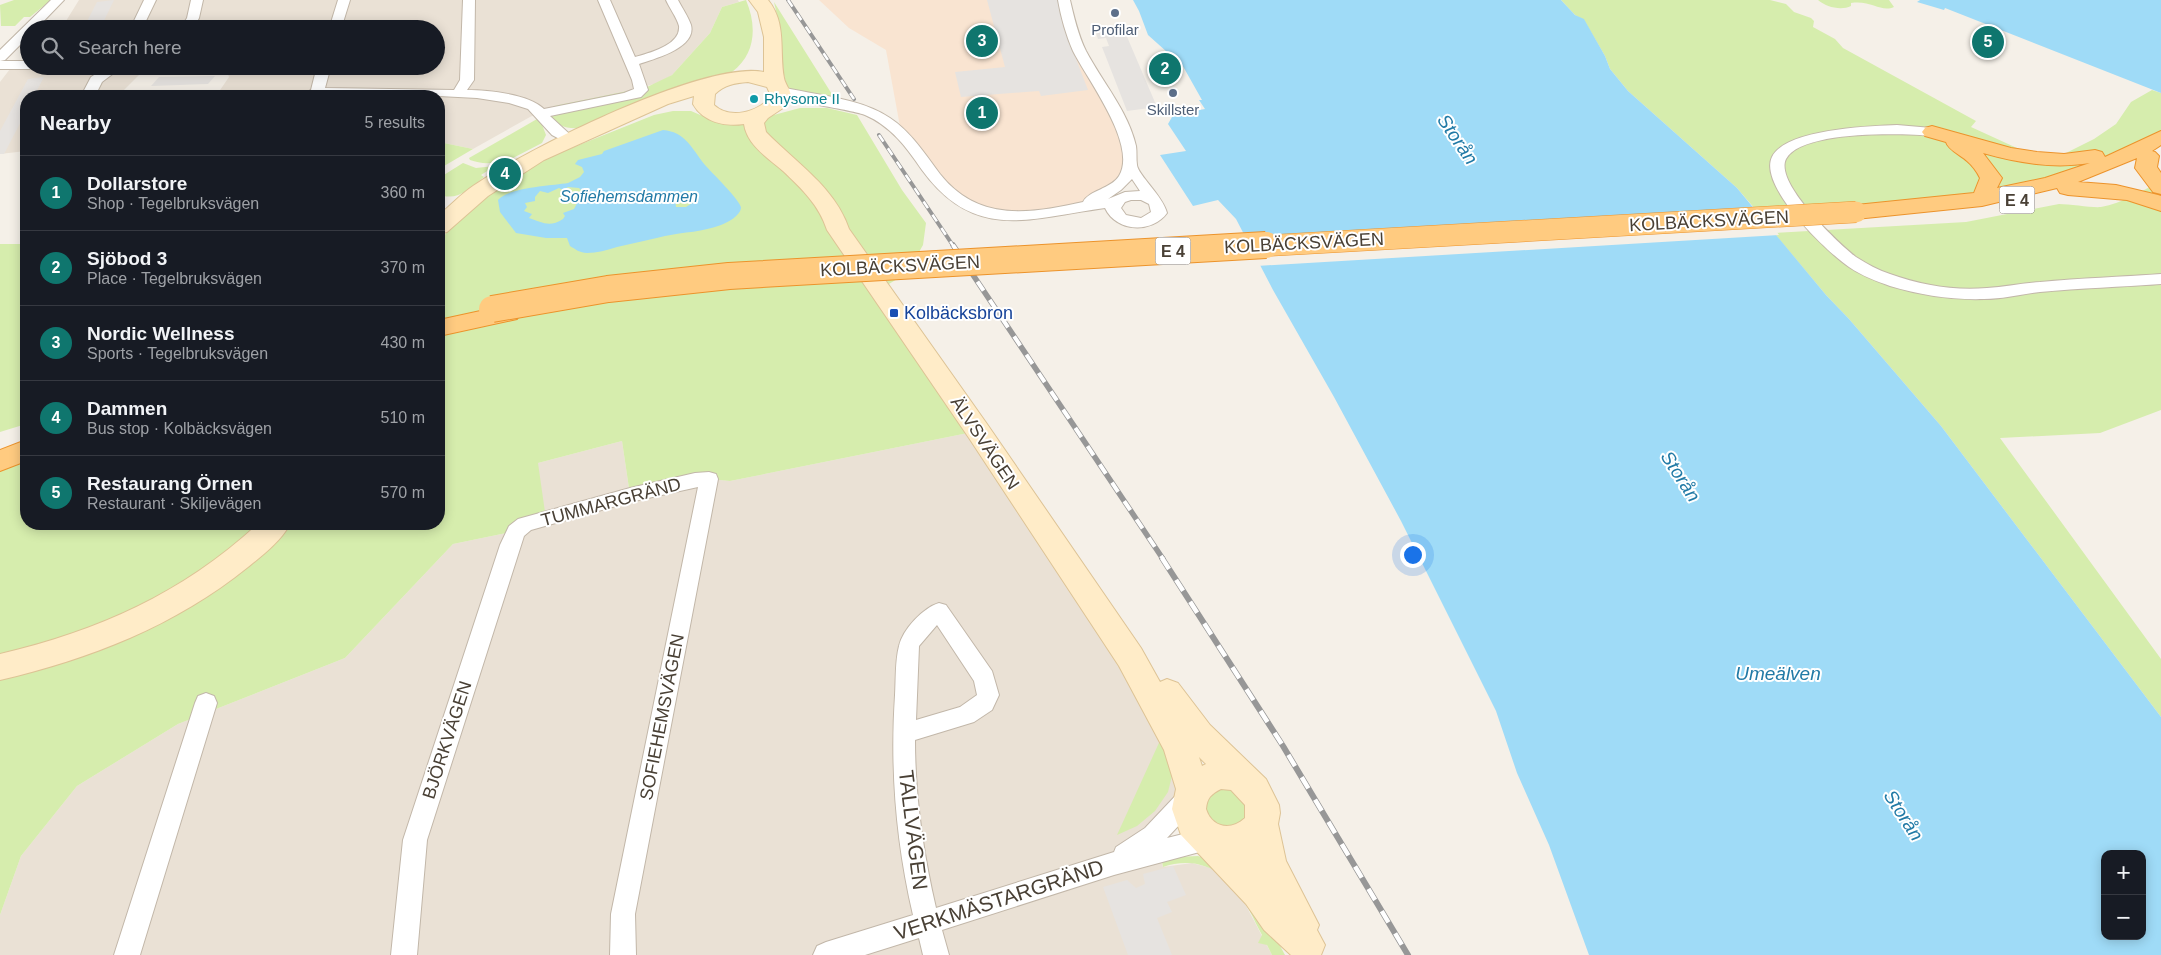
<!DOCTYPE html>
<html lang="en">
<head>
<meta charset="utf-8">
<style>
	body { margin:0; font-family:Helvetica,sans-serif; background:#20242c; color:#f1f3f6 }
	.controls { position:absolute; right:15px; bottom:15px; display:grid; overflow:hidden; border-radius:10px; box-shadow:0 2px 12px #0003 }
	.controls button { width:45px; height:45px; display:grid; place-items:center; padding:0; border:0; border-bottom:1px solid #363941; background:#171b24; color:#f1f3f6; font:25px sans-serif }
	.you { position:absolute; left:1412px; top:554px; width:18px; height:18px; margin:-12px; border:4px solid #fff; border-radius:50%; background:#1a73e8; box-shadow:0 0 0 8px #1a73e833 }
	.badge { display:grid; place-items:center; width:32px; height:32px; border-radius:50%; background:#0f766e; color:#fff; font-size:16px; font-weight:700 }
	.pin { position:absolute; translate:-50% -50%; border:2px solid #fff; box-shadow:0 1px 5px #0006 }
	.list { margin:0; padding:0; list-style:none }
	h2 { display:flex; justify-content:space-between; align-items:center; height:65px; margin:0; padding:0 20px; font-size:21px }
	h2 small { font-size:16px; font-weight:400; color:#9ea1a6 }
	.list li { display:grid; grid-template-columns:32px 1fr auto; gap:15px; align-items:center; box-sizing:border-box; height:75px; padding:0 20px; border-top:1px solid #363941 }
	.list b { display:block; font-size:19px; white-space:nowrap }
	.list p { margin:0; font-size:16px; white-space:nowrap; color:#9ea1a6 }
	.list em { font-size:16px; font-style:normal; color:#9ea1a6 }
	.icon { flex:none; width:28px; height:28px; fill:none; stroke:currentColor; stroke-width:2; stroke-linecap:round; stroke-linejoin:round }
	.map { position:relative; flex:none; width:2161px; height:955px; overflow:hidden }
	.search { position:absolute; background:#171b24; box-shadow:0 2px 12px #0003; left:20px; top:20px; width:425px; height:55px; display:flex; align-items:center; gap:12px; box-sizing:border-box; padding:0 18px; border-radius:28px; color:#9ea1a6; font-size:19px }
	.panel { position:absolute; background:#171b24; box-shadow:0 2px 12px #0003; left:20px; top:90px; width:425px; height:440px; border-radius:20px }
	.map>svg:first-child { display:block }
</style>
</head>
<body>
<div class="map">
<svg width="2161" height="955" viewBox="0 0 2161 955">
	<rect width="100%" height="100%" fill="#f5f0e8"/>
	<path fill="#eae1d5" d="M 79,0 L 738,0 L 739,2 L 722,7 L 710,33 L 672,75 L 658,83 L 610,96 L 554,106 L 530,117 L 473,149 L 439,142 L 439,96 L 216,96 L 229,77 L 225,66 L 436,66 L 436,29 L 61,29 Z
		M 29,66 L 148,66 L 118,96 L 26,96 L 26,151 L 0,154 L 0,82 L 10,69 Z
		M 978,431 L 1193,789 L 1153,836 L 1163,867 L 1192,863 L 1211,868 L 1229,879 L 1241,896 L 1272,955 L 0,955 L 0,915 L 21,856 L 77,786 L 178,724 L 345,658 L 453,544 L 516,531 L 538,463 L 622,441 L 630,495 L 709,479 L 730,481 Z"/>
	<path fill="#f9e4d1" d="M 819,0 L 1064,0 L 1070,25 L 1120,123 L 1126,178 L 1080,207 L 1027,217 L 962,202 L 901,132 L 886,50 L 849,28 Z"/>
	<path fill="#d6edad" d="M 14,0 L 51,0 L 30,17 L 24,17 L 15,26 L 1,26 L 0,5 Z
		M 746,0 C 757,26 756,54 732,72 L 580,128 C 565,129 558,126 548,114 L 554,106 L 647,87 L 672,75 L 710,33 L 722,7 Z
		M 1561,0 L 1770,0 L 1786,4 L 1794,12 L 1811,18 L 1814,21 L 1813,27 L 1835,39 L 1843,48 L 1976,121 L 1971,127 L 2030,154 L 2043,156 L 2066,153 L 2094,139 L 2116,124 L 2131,102 L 2152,90 L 2161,93 L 2161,131 L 2046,184 L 1768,224 L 1737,188 L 1628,91 L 1610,69 L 1605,56 L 1584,20 L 1575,15 Z
		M 1818,0 L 1889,0 L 1894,7 C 1881,13 1872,0 1851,3 L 1851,6 C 1841,11 1826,7 1818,0 Z
		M 774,2 L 835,99 L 794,92 L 787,86 L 784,75 L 779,24 Z
		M 800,108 L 827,108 L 857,115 L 902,190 L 926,223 L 923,245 L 907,273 L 879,290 L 978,431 L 730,481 L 709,479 L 630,495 L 622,441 L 538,463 L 546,519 L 516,531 L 453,544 L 345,658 L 178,724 L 77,786 L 21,856 L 0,915 L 0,461 L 26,452 L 26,524 L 439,524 L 439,242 L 457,220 L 483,199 L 518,174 L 559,153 L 654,115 L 673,111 L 691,111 L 705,117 L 770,116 Z
		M 537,119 L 541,122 L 546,135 L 542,143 L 513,158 L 510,157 C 499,164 483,165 470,160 L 469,158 Z
		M 439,142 L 473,149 L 439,169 Z
		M 463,163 L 476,168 L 495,166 L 481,175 L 484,177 C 468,189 459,201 439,195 L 439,178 Z
		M 2161,180 L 2161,410 L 2100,433 L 2000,438 L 2161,659 L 2161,717 L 1941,426 L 1849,319 L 1826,295 L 1774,233 L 1966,222 L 2059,204 C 2070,204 2093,208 2101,207 C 2122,203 2144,191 2161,180 Z
		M 0,244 L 26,244 L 26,424 L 0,432 Z
		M 1163,734 L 1174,768 L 1168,792 L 1155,811 L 1137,826 L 1117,835 Z
		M 1209,776 L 1264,811 L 1222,844 L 1193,789 Z
		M 1198,856 L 1216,862 L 1272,931 L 1285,955 L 1272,955 L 1267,945 L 1258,943 L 1262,935 C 1245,903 1236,873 1197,864 C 1187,862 1173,863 1163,867 L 1162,862 L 1176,857 Z"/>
	<path fill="#e6e3e0" d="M 114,0 L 100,29 L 83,29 L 97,2 Z
		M 987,0 L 1058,0 L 1063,25 L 1088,90 L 1041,96 L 1039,91 L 961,97 L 955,72 L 1005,67 Z
		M 1122,25 L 1157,107 L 1127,111 L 1102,47 L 1109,46 L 1106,38 L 1098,39 L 1094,27 Z
		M 215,76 L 208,84 L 151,86 L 159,77 Z
		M 44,77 L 34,96 L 26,96 L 26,112 L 4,154 L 0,154 L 0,131 L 28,79 Z
		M 1173,866 L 1186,895 L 1167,902 L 1172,912 L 1157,918 L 1172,955 L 1128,955 L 1103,887 L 1127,880 L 1136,888 L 1145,884 L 1143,874 Z"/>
	<path fill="#9fdbf7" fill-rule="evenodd" d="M 1133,0 L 1561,0 L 1575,15 L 1584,19 L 1605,56 L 1610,69 L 1628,91 L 1737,188 L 1826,295 L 1849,319 L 1941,426 L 2161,717 L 2161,955 L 1589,955 L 1549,845 L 1517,773 L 1496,711 L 1401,521 L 1334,397 L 1273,290 L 1236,219 L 1218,200 L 1193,206 L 1160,155 L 1186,151 L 1168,124 L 1172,117 L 1182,111 L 1187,112 L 1205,109 L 1199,100 L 1202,100 L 1180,61 L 1175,60 L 1170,52 L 1167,52 L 1148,35 L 1139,11 ZM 2105,854 L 2142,854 L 2142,936 L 2105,936 Z
		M 1920,0 L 2161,0 L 2161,93 L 1945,8 L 1944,10 L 1917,2 Z
		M 663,130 C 686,132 692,149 705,165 C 711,172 742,202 741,208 C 740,216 728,222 721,225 C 703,232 684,232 665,236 C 650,240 633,243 617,247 C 607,250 597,253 587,253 C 580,253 575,249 570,246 L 567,238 L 546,238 L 516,233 L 500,212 L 498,200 C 510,187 550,186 568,183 L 580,177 L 584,172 L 582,167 L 575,164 L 578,160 L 602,154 L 604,151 ZM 568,187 L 579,188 L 583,192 L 574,209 L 563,213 L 565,216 L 563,219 C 549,228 542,222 529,218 L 532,214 L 524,211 L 527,207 L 525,203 L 535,201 L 535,197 L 540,191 L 548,193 L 559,188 L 563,190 ZM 684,191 L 691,191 L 697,196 L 697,200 L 686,207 L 676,207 L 675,198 L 680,197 Z"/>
	<path fill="#f5f0e8" d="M 1770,222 L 1779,235 L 1257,266 L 1246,244 Z"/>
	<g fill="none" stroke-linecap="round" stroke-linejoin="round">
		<g stroke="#c2b7a9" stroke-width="2">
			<path id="minor" d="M 51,0 L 64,0 L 36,29 L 29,29 L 29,36 L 5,60 L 0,61 L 0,50 Z
				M 144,0 L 156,0 L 144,25 L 145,29 L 133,29 L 132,25 Z
				M 191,0 L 203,0 L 199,18 L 193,29 L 180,29 L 187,18 Z
				M 338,0 L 350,0 L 341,29 L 329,29 Z
				M 463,0 L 475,0 L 474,80 L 467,90 C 488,90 529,94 544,109 L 624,93 L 634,89 L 632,80 L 598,0 L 610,0 L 635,57 C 649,53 681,45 679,26 C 677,18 669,7 666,0 L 678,0 C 682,8 688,16 691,25 C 697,48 654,59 639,64 L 648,90 L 641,97 L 550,116 L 576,140 L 574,143 L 569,144 L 552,135 L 528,109 L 509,103 L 477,98 L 439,96 L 300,96 L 311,90 L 317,66 L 331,66 L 325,88 L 454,90 L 460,80 Z
				M 1058,0 L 1070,0 C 1074,17 1078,35 1086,51 C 1103,83 1128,111 1136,146 C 1137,152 1136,159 1137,165 C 1138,175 1163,196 1167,213 C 1152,234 1116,232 1105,208 C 1031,218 975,243 922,170 C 907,148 891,126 865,115 C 848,108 782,102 774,91 L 781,87 C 815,95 861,98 890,118 C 911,132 925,154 940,174 C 978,222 1029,214 1083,202 C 1089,190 1111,189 1119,176 C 1138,145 1087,79 1073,51 C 1066,35 1061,17 1058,0 ZM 1132,179 L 1140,191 L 1125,192 L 1108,199 L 1121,190 ZM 1131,200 L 1141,200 L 1149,204 L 1151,212 L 1141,218 L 1126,215 L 1121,208 L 1125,202 Z
				M 0,61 L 29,61 L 29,66 L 35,66 L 29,69 L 0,69 Z
				M 108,66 L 123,66 L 102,82 L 95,96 L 81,96 L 91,77 Z
				M 1897,125 L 1932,128 L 1939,132 L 1932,136 C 1904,133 1801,130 1786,159 C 1774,183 1839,244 1856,257 C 1867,264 1878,270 1890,274 C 1921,285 1954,291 1987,288 C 2005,287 2022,283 2040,282 C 2080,278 2121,277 2161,274 L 2161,284 C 2121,287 2080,288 2040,292 C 2021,294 2003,299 1984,299 C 1952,300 1920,295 1890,286 C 1876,281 1862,276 1849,267 C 1827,252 1758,186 1772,157 C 1785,129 1870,126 1897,125 Z
				M 709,472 L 716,474 L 718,479 L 635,914 L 636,955 L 610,955 L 611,914 L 698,487 L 630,502 L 531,530 L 524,536 L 427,840 L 417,955 L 391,955 L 403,840 L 500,545 L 509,526 L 518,519 L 630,488 L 695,473 Z
				M 939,603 L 946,605 L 992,671 L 999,695 L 992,710 L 974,722 L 915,740 C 915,797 923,852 936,908 L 1114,852 L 1116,847 L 1145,828 L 1180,791 L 1188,788 L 1196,791 L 1200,799 L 1196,807 L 1167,838 L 1207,828 L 1215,831 L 1219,839 L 1215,847 L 1207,850 L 1114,875 L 942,930 L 949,955 L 923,955 L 919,938 L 865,955 L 813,955 L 817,946 L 826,942 L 913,915 C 896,842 890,770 895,695 C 896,680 895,661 899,646 C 903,629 923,608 939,603 ZM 937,625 L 974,681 L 977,695 L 960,707 L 916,720 L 919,646 Z
				M 206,693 L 214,696 L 217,703 L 140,955 L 114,955 L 195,703 L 198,696 Z"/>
		</g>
		<g stroke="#ddc395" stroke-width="2">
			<path id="secondary" d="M 749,0 L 768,0 C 787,23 779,51 784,78 C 785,84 790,89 791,96 L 783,108 L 768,118 L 764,123 L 766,132 C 796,163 835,187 849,229 L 987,424 L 1141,648 L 1160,682 L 1167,679 L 1178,683 L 1210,725 L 1266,779 L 1279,805 L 1280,813 L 1278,824 L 1286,861 L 1319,925 L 1317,930 L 1325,945 L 1321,955 L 1291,955 L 1264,930 L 1246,904 L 1181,835 L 1172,809 L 1176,789 L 1164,750 L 1119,666 L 969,438 L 827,230 C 819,205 802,189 783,171 C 768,158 747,145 744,124 C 725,127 703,122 693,104 L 694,96 L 668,104 L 544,160 L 488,196 L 447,232 L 439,234 L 439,215 C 450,206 461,194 473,186 C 525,150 705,60 764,72 L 764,37 L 758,12 ZM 748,82 L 767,87 L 771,96 C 759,112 730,120 714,105 L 715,94 C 724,85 735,83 748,82 ZM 1199,757 L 1206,764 L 1202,766 ZM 1221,789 L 1231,790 L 1245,805 L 1245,818 C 1231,831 1212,828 1206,809 C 1207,798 1211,794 1221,789 Z
				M 258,524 L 290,524 C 281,541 263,555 248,567 C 175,626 90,659 0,680 L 0,654 C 99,631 183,593 258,524 Z"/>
		</g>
		<g stroke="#ec932b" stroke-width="2">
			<path id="trunk" d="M 1932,126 L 2011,148 L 2037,152 L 2064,154 L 2095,150 L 2102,152 L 2105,157 L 2161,131 L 2161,145 L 2152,151 L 2155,152 L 2159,156 L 2157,167 L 2161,173 L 2161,194 L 2153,192 L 2135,168 L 2137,158 L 2078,182 L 2116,185 L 2158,195 L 2161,196 L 2161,211 L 2127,200 L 2068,195 L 2060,193 L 2057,188 L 1982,206 L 1856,219 L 1848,217 L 1845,212 L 1848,207 L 1856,205 L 1974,193 L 1980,178 C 1977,172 1973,166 1967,161 C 1961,155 1948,150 1946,142 L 1925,136 L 1922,132 L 1925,128 ZM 1983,153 C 2019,163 2053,169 2090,163 L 2045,178 L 1997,188 L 2002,178 Z
				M 508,305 L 517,307 L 520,313 L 517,319 L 439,336 L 439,320 Z
				M 26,440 L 26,461 L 0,471 L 0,450 Z"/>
		</g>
		<use href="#minor" fill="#fff" fill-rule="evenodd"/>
		<use href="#secondary" fill="#ffecc8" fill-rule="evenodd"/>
		<use href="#trunk" fill="#ffcb80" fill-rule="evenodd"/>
		<g stroke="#979797" stroke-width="4">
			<path id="rail-far2" d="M 788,0 L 854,99
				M 879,135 L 954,247"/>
		</g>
		<g stroke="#979797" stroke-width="5.5">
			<path id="rail-far1" d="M 953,245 L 1163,559"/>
		</g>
		<g stroke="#979797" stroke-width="6">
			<path id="rail" d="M 1162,558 L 1283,746 L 1408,955"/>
		</g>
		<use href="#rail-far2" stroke="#fff" stroke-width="2.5" stroke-dasharray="8" stroke-linecap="butt"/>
		<use href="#rail-far1" stroke="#fff" stroke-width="4" stroke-dasharray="11" stroke-linecap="butt"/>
		<use href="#rail" stroke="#fff" stroke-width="4.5" stroke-dasharray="13" stroke-linecap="butt"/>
		<g stroke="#ec932b" stroke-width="22" stroke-linecap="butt">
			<path id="trunk-bridge-far1" d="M 1244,247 L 1856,212"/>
		</g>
		<g stroke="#ec932b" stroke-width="28" stroke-linecap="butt">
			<path id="trunk-bridge" d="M 492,309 L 608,289 L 729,276 L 1266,245"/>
		</g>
		<use href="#trunk-bridge-far1" stroke="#ffcb80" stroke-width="21"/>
		<use href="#trunk-bridge" stroke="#ffcb80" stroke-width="26"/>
	</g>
	<g fill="#5c6f8a" stroke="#fff" stroke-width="2">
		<circle cx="1115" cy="13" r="5"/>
		<circle cx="1173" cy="93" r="5"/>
	</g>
	<circle fill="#0f9aa8" stroke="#fff" stroke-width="2" cx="754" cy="99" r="5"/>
	<rect fill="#1a4fb4" stroke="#fff" stroke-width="2" x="889" y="308" width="10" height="10" rx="2.5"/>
	<g text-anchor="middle" stroke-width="4" stroke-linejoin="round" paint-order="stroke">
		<g font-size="15" fill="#4e5e75" stroke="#fff">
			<text x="1115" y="35">Profilar</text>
			<text x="1173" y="115">Skillster</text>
		</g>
		<g font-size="15" fill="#0d838f" stroke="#fff" text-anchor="start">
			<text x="764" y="104">Rhysome II</text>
		</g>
		<g font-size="16" font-style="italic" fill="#217aa6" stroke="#fff">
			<text x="629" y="202">Sofiehemsdammen</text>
		</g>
		<g fill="#fff" stroke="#807972" stroke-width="1">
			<rect x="1999.5" y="186.5" width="35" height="27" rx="4"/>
			<rect x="1155.5" y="237.5" width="35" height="27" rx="4"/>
		</g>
		<g font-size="16" font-weight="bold" fill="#494035">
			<text x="2017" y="206">E 4</text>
			<text x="1173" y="257">E 4</text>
		</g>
		<g font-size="18" fill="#494035" stroke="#fff">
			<text transform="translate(1709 221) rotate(-3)" y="6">KOLBÄCKSVÄGEN</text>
			<text transform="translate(1304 243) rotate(-3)" y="6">KOLBÄCKSVÄGEN</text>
			<text transform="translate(900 266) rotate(-3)" y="6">KOLBÄCKSVÄGEN</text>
			<text transform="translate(985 443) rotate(56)" y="6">ÄLVSVÄGEN</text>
			<text transform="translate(611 502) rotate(-15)" y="6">TUMMARGRÄND</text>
			<text transform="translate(662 717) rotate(-79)" y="6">SOFIEHEMSVÄGEN</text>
			<text transform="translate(447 740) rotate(-72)" y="6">BJÖRKVÄGEN</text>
		</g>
		<g font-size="18" fill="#164399" stroke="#fff" text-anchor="start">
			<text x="904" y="319">Kolbäcksbron</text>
		</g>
		<g font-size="19" font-style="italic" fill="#217aa6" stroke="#fff">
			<text transform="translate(1458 139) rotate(56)" y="7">Storån</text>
			<text transform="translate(1681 476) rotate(57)" y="7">Storån</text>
			<text x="1778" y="680">Umeälven</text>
			<text transform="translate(1904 815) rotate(57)" y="7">Storån</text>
		</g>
		<g font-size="21" fill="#494035" stroke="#fff">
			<text transform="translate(913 830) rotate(83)" y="7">TALLVÄGEN</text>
			<text transform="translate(999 900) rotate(-18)" y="7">VERKMÄSTARGRÄND</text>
		</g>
	</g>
</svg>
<div class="controls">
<button>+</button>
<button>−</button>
</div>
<div class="you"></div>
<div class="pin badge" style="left:982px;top:113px">1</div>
<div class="pin badge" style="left:1165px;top:69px">2</div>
<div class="pin badge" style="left:982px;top:41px">3</div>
<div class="pin badge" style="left:505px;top:174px">4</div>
<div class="pin badge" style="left:1988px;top:42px">5</div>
<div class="search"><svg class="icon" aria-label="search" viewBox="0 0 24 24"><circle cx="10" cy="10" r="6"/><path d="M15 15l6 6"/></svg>Search here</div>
<section class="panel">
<h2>Nearby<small>5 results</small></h2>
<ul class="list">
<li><span class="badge">1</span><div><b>Dollarstore</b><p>Shop · Tegelbruksvägen</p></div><em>360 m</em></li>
<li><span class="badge">2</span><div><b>Sjöbod 3</b><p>Place · Tegelbruksvägen</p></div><em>370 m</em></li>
<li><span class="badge">3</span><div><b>Nordic Wellness</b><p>Sports · Tegelbruksvägen</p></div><em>430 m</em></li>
<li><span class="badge">4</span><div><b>Dammen</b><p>Bus stop · Kolbäcksvägen</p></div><em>510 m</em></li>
<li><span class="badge">5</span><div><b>Restaurang Örnen</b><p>Restaurant · Skiljevägen</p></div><em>570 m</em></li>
</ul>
</section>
</div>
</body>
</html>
